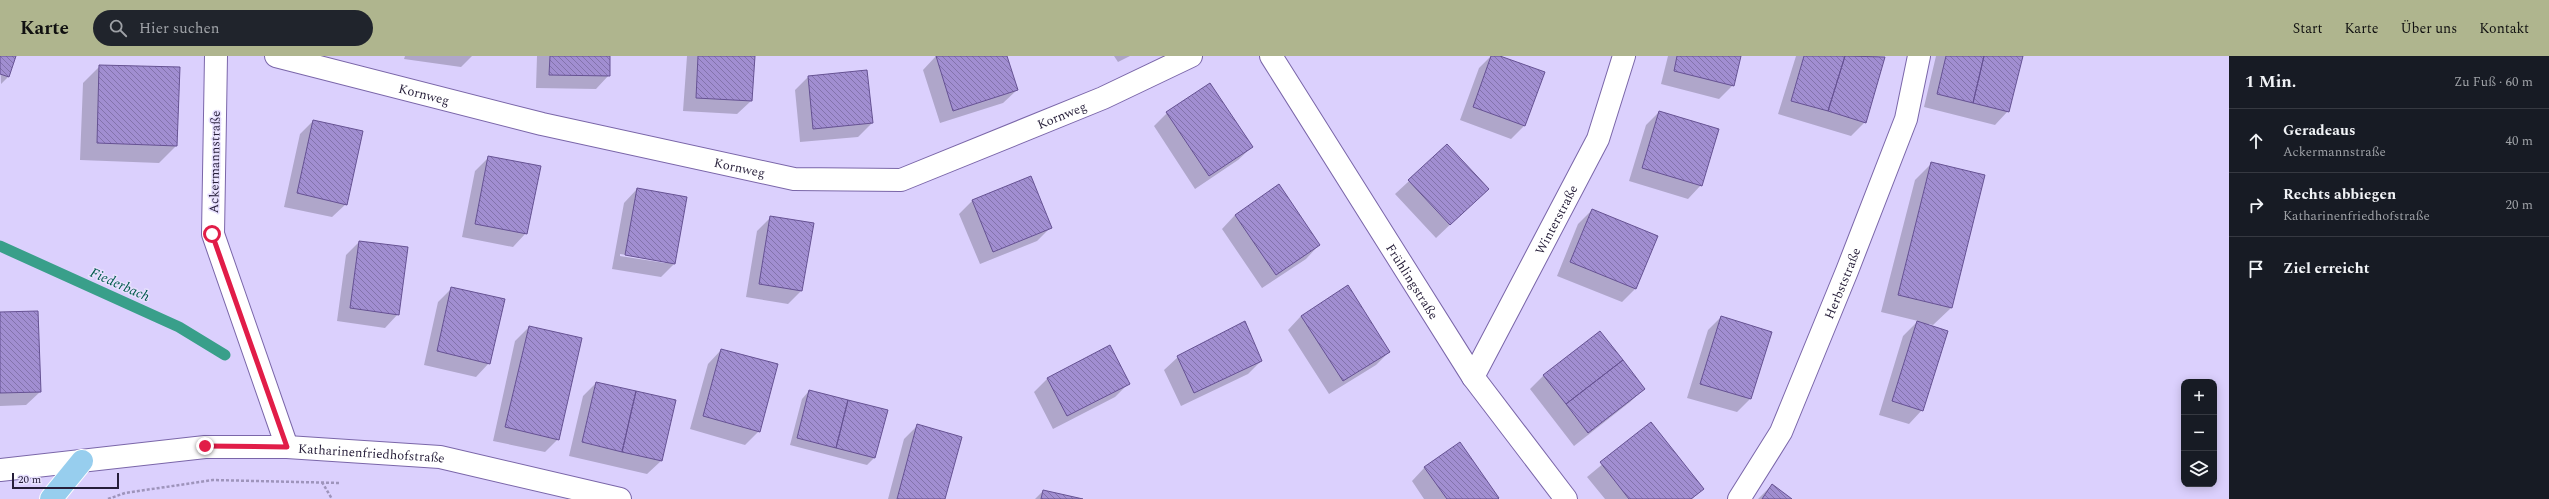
<!DOCTYPE html>
<html lang="de">
<head>
<meta charset="utf-8">
<style>
	body { margin:0; font-family:Spectral,serif; background:#20242c; color:#f1f3f6 }
	.controls { position:absolute; right:12px; bottom:12px; display:grid; overflow:hidden; border-radius:8px; box-shadow:0 2px 10px #0003 }
	.controls button { width:36px; height:36px; display:grid; place-items:center; padding:0; border:0; border-bottom:1px solid #363941; background:#171b24; color:#f1f3f6; font:20px sans-serif }
	.scale { position:absolute; left:12px; bottom:10px; width:107px; box-sizing:border-box; padding-left:4px; border:2px solid #261e39; border-top:0; font-size:11px; line-height:14px; white-space:nowrap; color:#261e39; -webkit-text-stroke:3px #e7e0fe; paint-order:stroke }
	.stop { position:absolute; width:12px; height:12px; margin:-9px; border:3px solid #e11d48; border-radius:50%; background:#fff }
	.stop.end { background:#e11d48; border-color:#fff; box-shadow:0 1px 4px #0008 }
	.list { margin:0; padding:0; list-style:none }
	h2 { display:flex; justify-content:space-between; align-items:center; height:52px; margin:0; padding:0 16px; font-size:17px }
	h2 small { font-size:13px; font-weight:400; color:#9ea1a6 }
	.list li { display:grid; grid-template-columns:26px 1fr auto; gap:12px; align-items:center; box-sizing:border-box; height:64px; padding:0 16px; border-top:1px solid #363941 }
	.list b { display:block; font-size:15px; white-space:nowrap }
	.list p { margin:0; font-size:13px; white-space:nowrap; color:#9ea1a6 }
	.list em { font-size:13px; font-style:normal; color:#9ea1a6 }
	.icon { flex:none; width:22px; height:22px; fill:none; stroke:currentColor; stroke-width:2; stroke-linecap:round; stroke-linejoin:round }
	.map { position:relative; flex:none; width:2229px; height:443px; overflow:hidden }
	header { display:flex; align-items:center; gap:24px; box-sizing:border-box; height:56px; padding:0 20px; background:#afb58e; color:#111 }
	header strong { font-size:19px }
	nav { display:flex; gap:22px; margin-inline-start:auto; font-size:14px }
	.search { width:280px; height:36px; background:#20242c; display:flex; align-items:center; gap:10px; box-sizing:border-box; padding:0 14px; border-radius:22px; color:#9ea1a6; font-size:15px }
	main { display:flex }
	aside { flex:1; background:#171b24 }
	.map>svg:first-child { display:block }
</style>
</head>
<body>
<header>
<strong>Karte</strong>
<div class="search"><svg class="icon" aria-label="search" viewBox="0 0 24 24"><circle cx="10" cy="10" r="6"/><path d="M15 15l6 6"/></svg>Hier suchen</div>
<nav><a>Start</a><a>Karte</a><a>Über uns</a><a>Kontakt</a></nav>
</header>
<main>
<div class="map">
<svg width="2229" height="443" viewBox="0 0 2229 443">
	<defs>
		<pattern id="building-back-hatch" width="6" height="6" patternUnits="userSpaceOnUse"><rect width="6" height="6" fill="#a18ed1"/><path d="M-1 5l2 2M0 0l6 6M5-1l2 2" fill="none" stroke="#8373ab"/></pattern>
	</defs>
	<rect width="100%" height="100%" fill="#dbd0fd"/>
	<path fill="#0003" fill-rule="evenodd" d="M 0,0 L 15,0 L 8,21 L 1,28 Z
		M 405,0 L 472,0 L 461,11 L 404,3 Z
		M 537,0 L 609,0 L 609,19 L 596,33 L 536,32 Z
		M 687,0 L 754,0 L 751,45 L 737,58 L 683,55 Z
		M 936,0 L 1006,0 L 1017,34 L 1003,47 L 940,67 L 923,14 Z
		M 1114,0 L 1130,0 L 1118,6 Z
		M 1491,0 L 1498,0 L 1544,17 L 1524,70 L 1511,83 L 1460,64 L 1479,12 Z
		M 1668,0 L 1740,0 L 1733,29 L 1719,43 L 1661,28 Z
		M 1796,0 L 1877,0 L 1884,2 L 1865,66 L 1851,80 L 1778,58 Z
		M 1936,0 L 2022,0 L 2008,55 L 1995,69 L 1924,51 Z
		M 100,10 L 176,90 L 159,107 L 80,104 L 83,27 Z
		M 808,21 L 872,67 L 858,81 L 800,86 L 795,34 Z
		M 1659,56 L 1701,129 L 1688,143 L 1629,125 L 1646,69 Z
		M 1167,57 L 1252,91 L 1238,104 L 1195,133 L 1154,70 Z
		M 313,65 L 346,148 L 332,161 L 284,151 L 300,78 Z
		M 1447,90 L 1474,146 L 1436,182 L 1395,138 Z
		M 489,101 L 526,177 L 513,191 L 462,181 L 475,115 Z
		M 1932,107 L 1984,120 L 1951,252 L 1933,269 L 1929,268 L 1922,354 L 1909,368 L 1879,359 L 1903,280 L 1918,265 L 1881,256 L 1915,124 Z
		M 1279,130 L 1319,189 L 1306,203 L 1262,232 L 1222,173 L 1235,159 Z
		M 637,133 L 674,208 L 661,221 L 612,213 L 624,147 ZM 620,198 L 665,205 L 665,207 L 620,200 Z
		M 972,145 L 1051,171 L 1037,185 L 980,208 L 959,158 Z
		M 1592,154 L 1635,233 L 1622,246 L 1557,220 L 1578,168 Z
		M 771,161 L 813,168 L 801,235 L 788,248 L 746,241 L 757,175 Z
		M 359,186 L 398,258 L 385,272 L 337,265 L 346,199 Z
		M 452,232 L 489,307 L 476,321 L 424,309 L 438,246 Z
		M 0,257 L 40,336 L 26,349 L 0,350 Z
		M 1301,260 L 1389,296 L 1376,309 L 1329,338 L 1288,274 Z
		M 1721,261 L 1771,276 L 1750,343 L 1737,356 L 1687,342 L 1708,274 Z
		M 529,271 L 558,383 L 545,396 L 493,385 L 515,285 Z
		M 1600,276 L 1644,333 L 1630,346 L 1574,390 L 1530,333 L 1543,320 Z
		M 1109,290 L 1128,328 L 1115,341 L 1053,373 L 1034,336 L 1047,323 Z
		M 721,294 L 759,375 L 745,389 L 690,373 L 708,308 Z
		M 1178,301 L 1261,305 L 1248,318 L 1181,350 L 1164,314 Z
		M 596,327 L 661,405 L 647,418 L 569,400 L 583,340 Z
		M 809,335 L 874,402 L 867,409 L 790,389 L 802,343 Z
		M 1651,368 L 1703,433 L 1692,443 L 1605,443 L 1587,421 Z
		M 918,369 L 944,443 L 888,443 L 904,383 Z
		M 1425,411 L 1497,443 L 1424,443 L 1412,425 Z
		M 1772,429 L 1790,443 L 1758,443 Z
		M 1043,435 L 1078,443 L 1035,443 Z"/>
	<g fill="none" stroke-linecap="round" stroke-linejoin="round">
		<path stroke="#399f8a" stroke-width="11" d="M 0,190 L 179,271 L 225,299"/>
	</g>
	<path fill="url(#building-back-hatch)" stroke="#665293" d="M 0,0 L 16,0 L 9,21 L 0,18 Z
		M 550,0 L 610,0 L 610,20 L 549,19 Z
		M 698,0 L 755,0 L 752,45 L 696,42 Z
		M 936,0 L 1007,0 L 1018,34 L 953,55 Z
		M 1491,0 L 1500,0 L 1545,16 L 1525,70 L 1473,51 Z
		M 1677,0 L 1741,0 L 1734,30 L 1674,15 Z
		M 1804,0 L 1845,0 L 1828,55 L 1791,45 Z
		M 1845,0 L 1885,1 L 1866,67 L 1828,55 Z
		M 1946,0 L 1984,0 L 1973,47 L 1937,38 Z
		M 1984,0 L 2023,0 L 2009,56 L 1973,47 Z
		M 99,9 L 180,11 L 177,90 L 97,87 Z
		M 867,14 L 873,67 L 813,73 L 808,20 Z
		M 1210,27 L 1253,91 L 1209,120 L 1166,56 Z
		M 1659,55 L 1719,73 L 1702,130 L 1642,112 Z
		M 313,64 L 363,75 L 347,149 L 297,137 Z
		M 1447,88 L 1489,133 L 1450,169 L 1408,124 Z
		M 488,100 L 541,110 L 527,178 L 475,168 Z
		M 1931,106 L 1985,119 L 1952,252 L 1898,239 Z
		M 1031,120 L 1052,172 L 993,196 L 972,144 Z
		M 1279,128 L 1320,189 L 1276,219 L 1235,159 Z
		M 637,132 L 687,141 L 675,208 L 625,199 Z
		M 1592,153 L 1658,180 L 1636,233 L 1570,206 Z
		M 770,160 L 814,167 L 802,235 L 759,228 Z
		M 359,185 L 408,191 L 399,259 L 350,252 Z
		M 1348,229 L 1390,296 L 1343,325 L 1301,260 Z
		M 451,231 L 505,243 L 490,308 L 437,295 Z
		M 38,255 L 41,336 L 0,337 L 0,256 Z
		M 1721,260 L 1772,276 L 1751,343 L 1700,328 Z
		M 1245,265 L 1262,305 L 1194,337 L 1177,300 Z
		M 1917,265 L 1948,275 L 1923,355 L 1892,345 Z
		M 529,270 L 582,282 L 559,384 L 505,371 Z
		M 1600,275 L 1623,304 L 1566,348 L 1543,319 Z
		M 1110,289 L 1130,328 L 1067,360 L 1047,322 Z
		M 721,293 L 778,308 L 760,376 L 703,360 Z
		M 1623,304 L 1645,333 L 1588,377 L 1566,348 Z
		M 596,326 L 636,335 L 622,396 L 582,386 Z
		M 809,334 L 848,344 L 836,392 L 797,382 Z
		M 636,335 L 676,344 L 662,405 L 622,396 Z
		M 848,344 L 888,354 L 875,402 L 836,392 Z
		M 1651,366 L 1704,433 L 1691,443 L 1629,443 L 1600,406 Z
		M 917,368 L 962,381 L 945,443 L 897,443 Z
		M 1460,386 L 1499,442 L 1498,443 L 1447,443 L 1424,411 Z
		M 1772,428 L 1792,443 L 1762,443 Z
		M 1043,434 L 1083,443 L 1041,443 Z"/>
	<g fill="none" stroke-linecap="round" stroke-linejoin="round">
		<g stroke="#7a66a9" stroke-width="24">
			<g id="street">
				<path d="M 216,0 L 213,178 L 287,391"/>
				<path id="s1" d="M 276,0 L 542,68 L 794,123 L 901,124 L 1103,42 L 1191,0"/>
				<path id="s2" d="M 1473,321 L 1598,83 L 1624,0"/>
				<path id="s3" d="M 1739,443 L 1781,376 L 1847,215 L 1906,63 L 1919,0"/>
			</g>
		</g>
		<g stroke="#7a66a9" stroke-width="24">
			<g id="secondary">
				<path id="s4" d="M 1271,0 L 1473,321 L 1566,443"/>
				<path id="s5" d="M 0,414 L 205,391 L 287,391 L 440,401 L 620,443"/>
			</g>
		</g>
		<g stroke="#fff" stroke-width="24">
			<path id="primary" d="M 51,443 L 82,405"/>
		</g>
		<path stroke="#9e94bb" stroke-width="2.5" stroke-dasharray="3 2" stroke-linecap="butt" d="M 322,426 L 332,443
			M 108,443 L 125,437 L 213,424 L 341,427"/>
		<use href="#street" stroke="#fff" stroke-width="22"/>
		<use href="#secondary" stroke="#fff" stroke-width="22"/>
		<use href="#primary" stroke="#97ceee" stroke-width="22"/>
	</g>
	<g fill="none" stroke-linecap="round" stroke-linejoin="round">
		<path stroke="#e11d48" stroke-width="5" d="M 205,390 L 287,391 L 212,178"/>
	</g>
	<g text-anchor="middle" stroke-width="3" stroke-linejoin="round" paint-order="stroke">
		<g font-size="13" fill="#261e39" stroke="#e7e0fe">
			<text dy="5" stroke="none"><textPath href="#s1" startOffset="153">Kornweg</textPath></text>
			<text dy="5" stroke="none"><textPath href="#s1" startOffset="813">Kornweg</textPath></text>
			<text transform="translate(214 106) rotate(-89)" y="5">Ackermannstraße</text>
			<text dy="5" stroke="none"><textPath href="#s1" startOffset="477">Kornweg</textPath></text>
			<text dy="5" stroke="none"><textPath href="#s2" startOffset="178">Winterstraße</textPath></text>
			<text dy="5" stroke="none"><textPath href="#s4" startOffset="266">Frühlingstraße</textPath></text>
			<text dy="5" stroke="none"><textPath href="#s3" startOffset="240">Herbststraße</textPath></text>
			<text dy="5" stroke="none"><textPath href="#s5" startOffset="373">Katharinenfriedhofstraße</textPath></text>
		</g>
		<g font-size="14" font-style="italic" fill="#00594b" stroke="#e7e0fe">
			<text transform="translate(120 228) rotate(24)" y="5">Fiederbach</text>
		</g>
	</g>
</svg>
<div class="controls">
<button>+</button>
<button>−</button>
<button><svg class="icon" aria-label="layers" viewBox="0 0 24 24"><path d="M12 4l9 5-9 5-9-5zM3 14l9 5 9-5"/></svg></button>
</div>
<div class="scale">20 m</div>
<div class="stop" style="left:212px;top:178px"></div>
<div class="stop end" style="left:205px;top:390px"></div>
</div>
<aside>
<h2>1 Min.<small>Zu Fuß · 60 m</small></h2>
<ul class="list">
<li><svg class="icon" aria-label="ahead" viewBox="0 0 24 24"><path d="M12 20V5M6 11l6-6 6 6"/></svg><div><b>Geradeaus</b><p>Ackermannstraße</p></div><em>40 m</em></li>
<li><svg class="icon" aria-label="right" viewBox="0 0 24 24"><path d="M7 20v-9h11M14 6l5 5-5 5"/></svg><div><b>Rechts abbiegen</b><p>Katharinenfriedhofstraße</p></div><em>20 m</em></li>
<li><svg class="icon" aria-label="arrive" viewBox="0 0 24 24"><path d="M6 21V4h12l-3 4 3 4H6"/></svg><div><b>Ziel erreicht</b></div></li>
</ul>
</aside>
</main>
</body>
</html>
